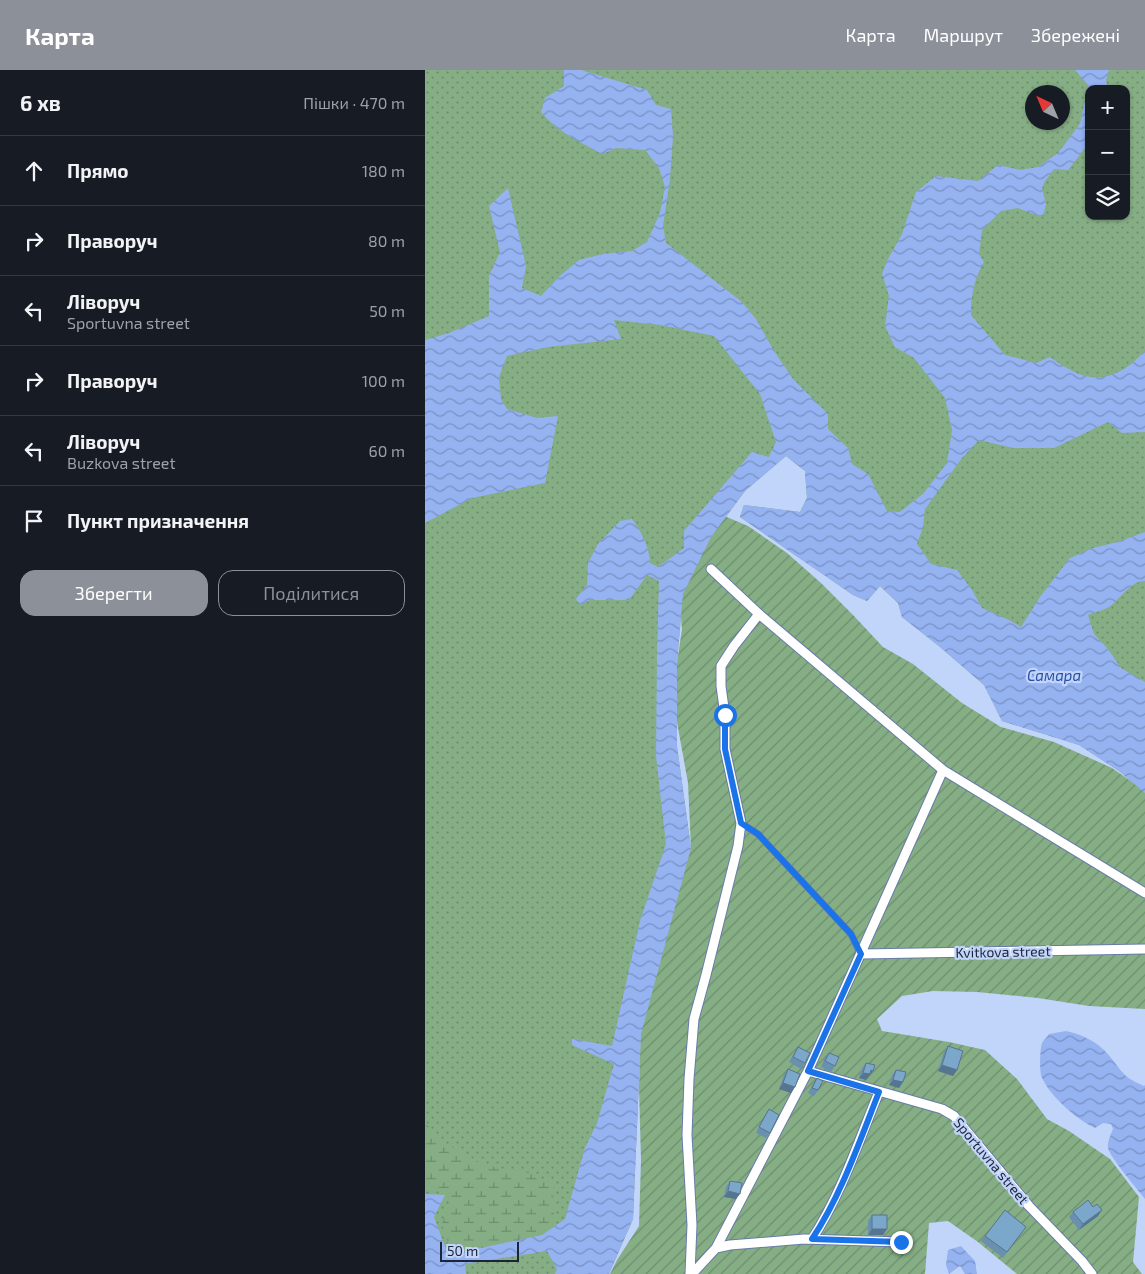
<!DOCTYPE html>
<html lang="uk">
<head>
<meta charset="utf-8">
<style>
	body { margin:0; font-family:"Exo 2",sans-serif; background:#242831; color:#f1f3f6 }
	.controls { position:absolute; right:15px; top:15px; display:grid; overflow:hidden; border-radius:10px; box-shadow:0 1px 4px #0004 }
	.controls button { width:45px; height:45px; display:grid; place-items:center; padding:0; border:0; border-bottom:1px solid #363941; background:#171b24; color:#f1f3f6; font:25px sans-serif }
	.compass { position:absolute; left:600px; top:15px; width:45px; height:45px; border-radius:50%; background:#171b24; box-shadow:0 1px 4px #0004; rotate:316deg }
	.scale { position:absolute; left:15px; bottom:12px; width:79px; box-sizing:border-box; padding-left:5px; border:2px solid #1c2436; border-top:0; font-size:14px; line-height:18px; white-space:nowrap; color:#1c2436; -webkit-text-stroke:4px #c1d4fa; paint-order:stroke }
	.stop { position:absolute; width:15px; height:15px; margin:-11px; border:4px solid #1a73e8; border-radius:50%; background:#fff }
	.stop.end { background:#1a73e8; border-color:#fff; box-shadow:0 1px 5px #0008 }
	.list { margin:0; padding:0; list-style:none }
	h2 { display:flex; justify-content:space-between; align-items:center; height:65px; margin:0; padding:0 20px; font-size:21px }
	h2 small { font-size:16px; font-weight:400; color:#9ea1a6 }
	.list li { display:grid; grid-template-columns:32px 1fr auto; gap:15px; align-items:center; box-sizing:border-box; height:70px; padding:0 20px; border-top:1px solid #363941 }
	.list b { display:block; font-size:19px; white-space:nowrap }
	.list p { margin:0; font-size:16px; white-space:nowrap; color:#9ea1a6 }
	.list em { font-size:16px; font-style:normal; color:#9ea1a6 }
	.actions { display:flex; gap:10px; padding:15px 20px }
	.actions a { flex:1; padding:11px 0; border:1px solid #8c9099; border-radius:15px; text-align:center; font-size:18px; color:#8c9099 }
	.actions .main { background:#8c9099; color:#fff }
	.icon { flex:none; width:28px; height:28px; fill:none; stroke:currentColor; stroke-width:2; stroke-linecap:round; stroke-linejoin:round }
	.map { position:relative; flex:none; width:720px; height:1204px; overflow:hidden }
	header { display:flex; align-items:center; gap:30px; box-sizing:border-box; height:70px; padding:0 25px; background:#8c9099; color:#fff }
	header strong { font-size:24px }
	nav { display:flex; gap:28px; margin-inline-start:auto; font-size:18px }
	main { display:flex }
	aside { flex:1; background:#171b24 }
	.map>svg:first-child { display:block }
</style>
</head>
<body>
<header>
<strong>Карта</strong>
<nav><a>Карта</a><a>Маршрут</a><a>Збережені</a></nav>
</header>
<main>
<aside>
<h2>6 хв<small>Пішки · 470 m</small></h2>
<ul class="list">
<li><svg class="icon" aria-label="ahead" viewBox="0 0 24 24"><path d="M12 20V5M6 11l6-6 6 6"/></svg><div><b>Прямо</b></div><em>180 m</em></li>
<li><svg class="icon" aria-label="right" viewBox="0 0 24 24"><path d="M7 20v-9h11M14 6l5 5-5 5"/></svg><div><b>Праворуч</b></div><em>80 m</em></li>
<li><svg class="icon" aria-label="left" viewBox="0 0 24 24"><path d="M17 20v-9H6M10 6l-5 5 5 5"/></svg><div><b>Ліворуч</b><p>Sportuvna street</p></div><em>50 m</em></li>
<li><svg class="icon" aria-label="right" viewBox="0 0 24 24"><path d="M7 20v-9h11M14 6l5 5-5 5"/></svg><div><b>Праворуч</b></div><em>100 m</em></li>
<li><svg class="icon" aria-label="left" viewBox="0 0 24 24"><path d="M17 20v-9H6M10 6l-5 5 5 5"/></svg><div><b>Ліворуч</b><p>Buzkova street</p></div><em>60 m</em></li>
<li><svg class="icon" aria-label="arrive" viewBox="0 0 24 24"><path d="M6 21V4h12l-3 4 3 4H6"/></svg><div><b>Пункт призначення</b></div></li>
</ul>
<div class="actions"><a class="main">Зберегти</a><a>Поділитися</a></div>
</aside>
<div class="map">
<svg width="720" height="1204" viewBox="0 0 720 1204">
	<defs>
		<pattern id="grass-dots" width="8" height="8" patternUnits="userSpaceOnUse" patternTransform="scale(1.25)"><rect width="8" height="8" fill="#86ae85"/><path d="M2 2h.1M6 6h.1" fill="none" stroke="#6d8d6e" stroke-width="1.8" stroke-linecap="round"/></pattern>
		<pattern id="wetland-marsh" width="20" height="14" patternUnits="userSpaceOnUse" patternTransform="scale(1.25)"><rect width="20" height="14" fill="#86ae85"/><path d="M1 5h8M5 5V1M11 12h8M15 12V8" fill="none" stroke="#6d8d6e"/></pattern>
		<pattern id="garden-furrows" width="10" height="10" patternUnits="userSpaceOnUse" patternTransform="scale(1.25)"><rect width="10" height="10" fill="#86ae85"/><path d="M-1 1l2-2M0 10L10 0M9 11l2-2" fill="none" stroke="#6d8d6e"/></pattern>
		<pattern id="water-waves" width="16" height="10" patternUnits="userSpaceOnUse" patternTransform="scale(1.25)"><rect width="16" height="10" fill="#95b2f1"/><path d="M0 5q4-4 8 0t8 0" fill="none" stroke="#7991c4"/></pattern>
	</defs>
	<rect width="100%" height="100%" fill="#c1d4fa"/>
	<path fill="url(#grass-dots)" fill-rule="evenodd" d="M 0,0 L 720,0 L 720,723 L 694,701 L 654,675 L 577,651 L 559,615 L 515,577 L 477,547 L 473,533 L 455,516 L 442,531 L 428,525 L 315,447 L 319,435 L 375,442 L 382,428 L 380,401 L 361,386 L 320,421 L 286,467 L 258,524 L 252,593 L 252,676 L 266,778 L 216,964 L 208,1149 L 184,1204 L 0,1204 ZM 664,19 L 701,19 L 701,146 L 664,146 ZM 608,22 L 638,22 L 638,52 L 608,52 Z"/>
	<path fill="url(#wetland-marsh)" d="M 0,1049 L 9,1067 L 61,1096 L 104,1103 L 128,1114 L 129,1143 L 127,1162 L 94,1173 L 53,1174 L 25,1181 L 17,1154 L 26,1129 L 13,1120 L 0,1118 Z"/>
	<path fill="url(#garden-furrows)" d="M 297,445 L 323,456 L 362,483 L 396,513 L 429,546 L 458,577 L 488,594 L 537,633 L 576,657 L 629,672 L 687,698 L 720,721 L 720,939 L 664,936 L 613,928 L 552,922 L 508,921 L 477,926 L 452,949 L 457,961 L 524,972 L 560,980 L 592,1009 L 622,1049 L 644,1061 L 685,1089 L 714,1127 L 708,1192 L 717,1204 L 592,1204 L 553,1172 L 523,1151 L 504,1153 L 500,1204 L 185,1204 L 192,1190 L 214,1156 L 216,1090 L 214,1018 L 216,949 L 266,778 L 263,713 L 248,630 L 252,593 L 257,559 L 254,526 Z"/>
	<path fill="url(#water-waves)" d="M 139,0 L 156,0 L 222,20 L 231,35 L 246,39 L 248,66 L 245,109 L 238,156 L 241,173 L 317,232 L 331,249 L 349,281 L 368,309 L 403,344 L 403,359 L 423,378 L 427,394 L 443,404 L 462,441 L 475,442 L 498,424 L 522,393 L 527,360 L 520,328 L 489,288 L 470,277 L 460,256 L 464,226 L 457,204 L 462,191 L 477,164 L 491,122 L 511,106 L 553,111 L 573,95 L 595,100 L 613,97 L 633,83 L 655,54 L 663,15 L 650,0 L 684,0 L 681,10 L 683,19 L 664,19 L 664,73 L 643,100 L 629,99 L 620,111 L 617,118 L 621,135 L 618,146 L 608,144 L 593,138 L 576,141 L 557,160 L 554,184 L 559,192 C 549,209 546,225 546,245 L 580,285 L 611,293 L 625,287 C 650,305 670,316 699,299 C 707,294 714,287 720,281 L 720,362 L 697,363 L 683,352 L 629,378 L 588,378 L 554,370 L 537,388 L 500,439 L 498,457 L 492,474 L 506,494 L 532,500 L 547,520 L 557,538 L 584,550 L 596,557 L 615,527 L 645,488 L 668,478 L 693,472 L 720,462 L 720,511 C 705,510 693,533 682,538 C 677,541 669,542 663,545 L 669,564 L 683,579 L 696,598 L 720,612 L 720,723 L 694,701 L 654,675 L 577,651 L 559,615 L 515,577 L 477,547 L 473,533 L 455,516 L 442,531 L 428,525 L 315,447 L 319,435 L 375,442 L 382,428 L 380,401 L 361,386 L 320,421 L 286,467 L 258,524 L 252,593 L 252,676 L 266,778 L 216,964 L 208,1149 L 184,1204 L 130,1204 L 132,1199 L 122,1181 L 40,1194 L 41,1204 L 0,1204 L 0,1124 L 20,1125 L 9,1147 L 23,1185 L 117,1165 L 140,1149 L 160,1078 L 172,1053 L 189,994 L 147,975 L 147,969 L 187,976 L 215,851 L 241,774 L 231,686 L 232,582 L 234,511 L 222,505 L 204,530 L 165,530 L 155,535 L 151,529 L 162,515 L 163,493 L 173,474 L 195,451 L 207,449 C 216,461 225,478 225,493 L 233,497 L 259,478 L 259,461 L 327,382 L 344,387 L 351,372 L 335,324 L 289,266 L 235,255 L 189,250 L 196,269 L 123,277 L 82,286 L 74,307 L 76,329 L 82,339 L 112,348 L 133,346 L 120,413 L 47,428 L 0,453 L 0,270 L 24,263 L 64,246 L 64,206 L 75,182 L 64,136 L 83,118 L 101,196 L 97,218 L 116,226 L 136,205 L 154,190 L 178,184 L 207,181 L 222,172 L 235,143 L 240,117 L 234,98 L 220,80 L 191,78 L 177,84 C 155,72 131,61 116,42 L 120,28 L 139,16 Z
		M 641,961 C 655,964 669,970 679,980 C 695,996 694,1006 719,1016 L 720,1015 L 720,1129 C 713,1120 684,1086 683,1078 C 682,1072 686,1064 688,1059 L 686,1054 L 678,1053 L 670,1058 C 651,1049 626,1027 617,1008 C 614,1002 615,979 617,973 C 619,970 622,967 624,964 Z
		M 536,1176 L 550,1191 L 552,1204 L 540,1204 L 535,1196 L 524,1204 L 521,1195 L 523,1180 Z"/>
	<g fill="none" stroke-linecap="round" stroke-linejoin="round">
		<g stroke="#677ca8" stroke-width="7">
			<path id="service" d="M 317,754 L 333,764 L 426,864 L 435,883"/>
		</g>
		<g stroke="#677ca8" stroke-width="11">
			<path id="minor" d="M 286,499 L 334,544 L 518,700 L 720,823
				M 436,884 L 720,879
				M 383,1001 L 517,1039 L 529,1046 L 604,1136 L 657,1191 L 667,1204
				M 387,1169 C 416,1125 434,1070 454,1022
				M 291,1178 L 305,1175 L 379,1169 L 476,1172
				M 265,1204 L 267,1155 L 262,1065 L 264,1009 L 269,949 L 281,905 L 313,776 L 316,753 L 300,679 L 300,645 L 296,616 L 296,596 L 309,576 L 334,544
				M 267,1204 L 291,1178 L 383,1001 L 518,700"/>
		</g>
		<use href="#service" stroke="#fff" stroke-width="4.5"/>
		<use href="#minor" stroke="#fff" stroke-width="9"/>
	</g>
	<path fill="#6a90af" d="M 523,976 L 532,1000 L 528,1006 L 513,1001 L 519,982 Z
		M 373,977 L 380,993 L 376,999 L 364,992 Z
		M 404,983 L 410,996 L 406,1002 L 396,997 L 400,988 Z
		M 441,993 L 444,1007 L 443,1006 L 441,1010 L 434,1008 L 437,998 Z
		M 363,999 L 366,1023 L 354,1019 L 359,1005 Z
		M 471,1000 L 478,1012 L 474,1018 L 464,1015 L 467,1005 Z
		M 392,1008 L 393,1020 L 389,1026 L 383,1023 L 388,1014 Z
		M 344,1039 L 345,1063 L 341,1068 L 331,1063 L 340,1045 Z
		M 305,1111 L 311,1129 L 299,1127 L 301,1117 Z
		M 668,1137 L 673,1146 L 654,1160 L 644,1147 L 648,1142 Z
		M 580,1140 L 601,1157 L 578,1188 L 556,1171 Z
		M 447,1145 L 458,1165 L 443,1165 L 443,1151 Z"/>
	<path fill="#56758e" d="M 517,995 L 532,1000 L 528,1006 L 513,1001 Z
		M 446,1000 L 448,1001 L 441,1010 L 434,1008 L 438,1003 Z
		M 468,1010 L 478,1012 L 474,1018 L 464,1015 Z
		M 358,1013 L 370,1017 L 366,1023 L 354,1019 Z
		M 303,1121 L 315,1124 L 311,1129 L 299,1127 Z
		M 677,1140 L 673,1146 L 654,1160 L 658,1154 Z
		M 447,1159 L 462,1159 L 458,1165 L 443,1165 Z"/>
	<path fill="#7ba7cb" stroke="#56758e" d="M 523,976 L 538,981 L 532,1000 L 517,995 Z
		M 373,977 L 385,983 L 380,993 L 368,987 Z
		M 404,983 L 414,987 L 410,996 L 400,991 Z
		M 441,993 L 450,995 L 448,1001 L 446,1000 L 445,1004 L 438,1003 Z
		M 363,999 L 375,1004 L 370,1017 L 358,1013 Z
		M 471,1000 L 481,1002 L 478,1012 L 468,1010 Z
		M 392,1008 L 398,1011 L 393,1020 L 387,1018 Z
		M 344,1039 L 354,1045 L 345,1063 L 334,1057 Z
		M 305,1111 L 317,1113 L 315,1124 L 303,1121 Z
		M 663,1130 L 668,1137 L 672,1134 L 677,1140 L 658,1154 L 648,1142 Z
		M 580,1140 L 601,1157 L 582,1182 L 560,1166 Z
		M 447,1145 L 462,1145 L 462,1159 L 447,1159 Z"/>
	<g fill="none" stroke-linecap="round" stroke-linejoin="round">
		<path stroke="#1a73e8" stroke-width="6" d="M 300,645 L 300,679 L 316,753 L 333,764 L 426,864 L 436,884 L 383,1001 L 454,1022 C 435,1070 416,1126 387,1169 L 476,1172"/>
	</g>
	<g text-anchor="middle" stroke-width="4.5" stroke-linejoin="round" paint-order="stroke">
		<g font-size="14" fill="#1c2436" stroke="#c1d4fa">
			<text transform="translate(578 882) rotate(-1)" y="5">Kvitkova street</text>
			<text transform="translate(566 1091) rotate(50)" y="5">Sportuvna street</text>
		</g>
		<g font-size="15" font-style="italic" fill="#2b50a9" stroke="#c1d4fa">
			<text x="629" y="611">Самара</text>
		</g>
	</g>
</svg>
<div class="controls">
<button>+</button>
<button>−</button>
<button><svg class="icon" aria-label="layers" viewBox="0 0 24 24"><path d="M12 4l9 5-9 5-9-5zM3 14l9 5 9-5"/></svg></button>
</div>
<svg class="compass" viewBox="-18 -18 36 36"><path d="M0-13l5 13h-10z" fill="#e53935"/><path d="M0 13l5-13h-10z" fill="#9ea1a6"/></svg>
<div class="scale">50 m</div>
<div class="stop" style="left:300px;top:645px"></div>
<div class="stop end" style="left:476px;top:1172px"></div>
</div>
</main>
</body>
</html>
